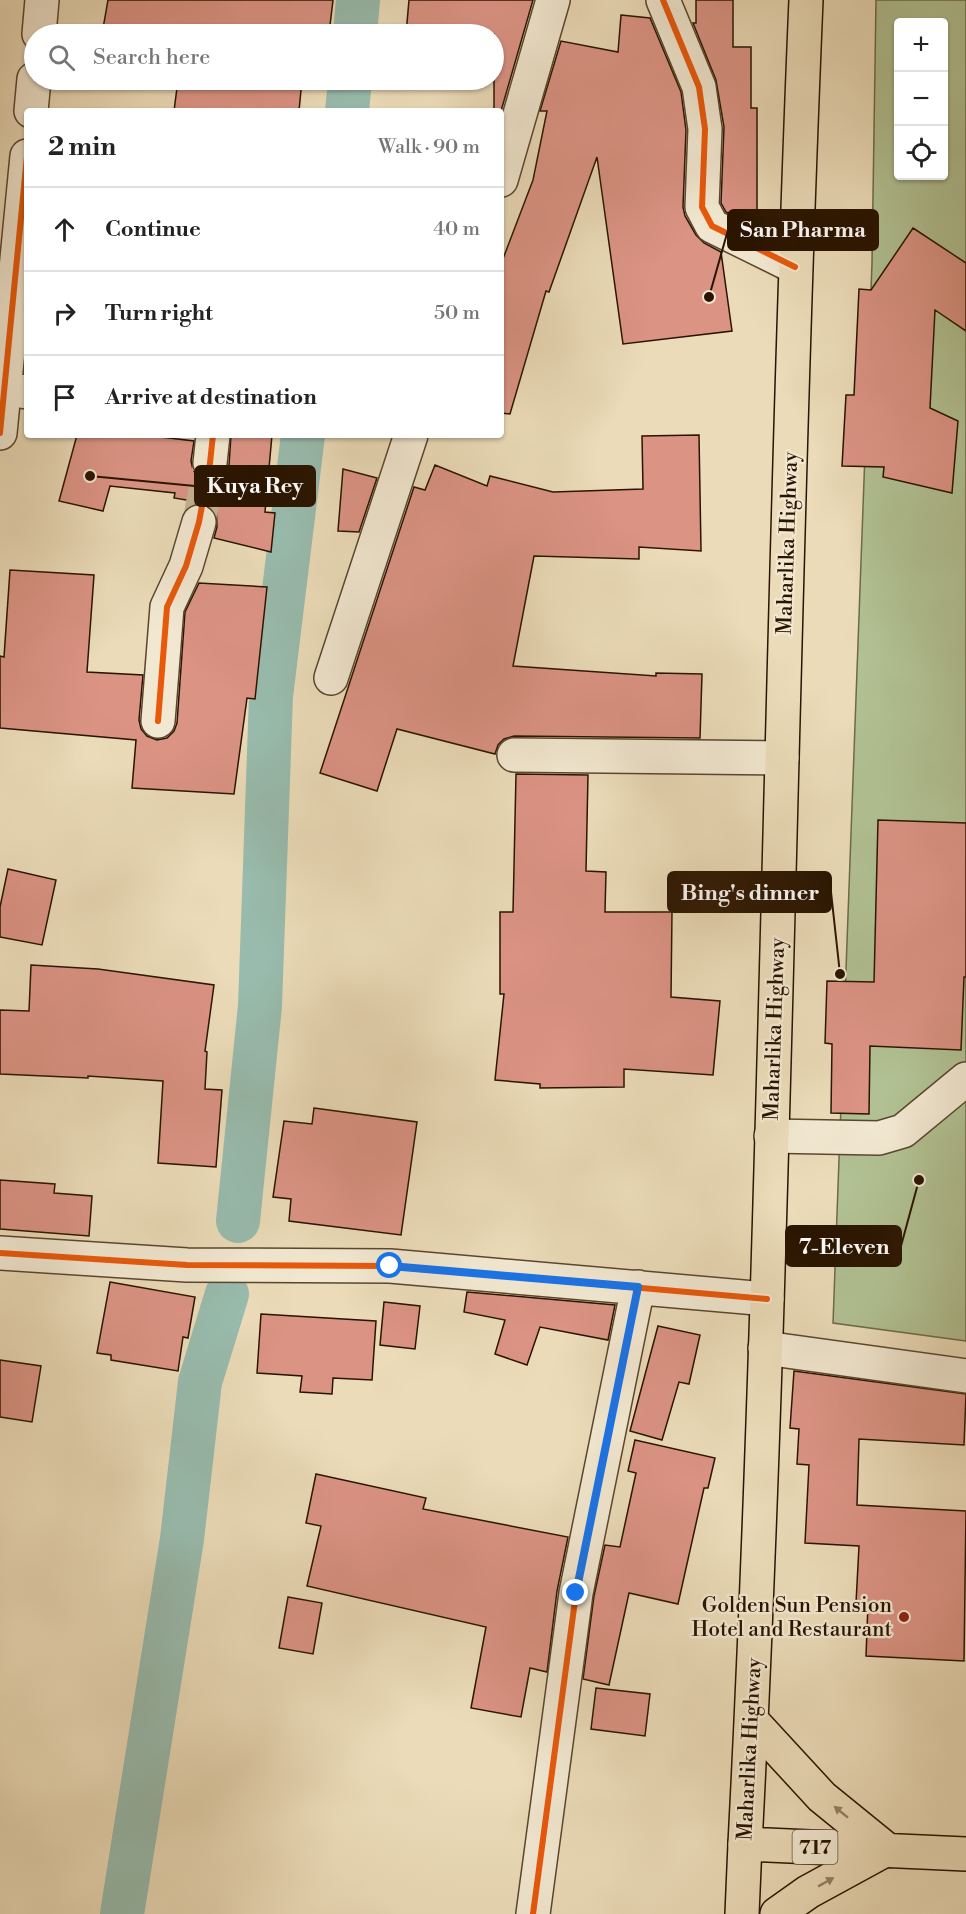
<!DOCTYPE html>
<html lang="en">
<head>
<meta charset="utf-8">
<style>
	body { margin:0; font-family:"Libre Bodoni",serif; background:#f6f6f6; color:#222 }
	.controls { position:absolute; right:18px; top:18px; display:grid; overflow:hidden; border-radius:6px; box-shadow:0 2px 4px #0004 }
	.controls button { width:54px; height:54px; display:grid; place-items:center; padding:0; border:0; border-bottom:2px solid #e0e0e0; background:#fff; color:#222; font:30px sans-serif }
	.stop { position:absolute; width:18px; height:18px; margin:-14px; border:4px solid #1a73e8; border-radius:50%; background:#fff }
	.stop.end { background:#1a73e8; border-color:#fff; box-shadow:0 2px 6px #0008 }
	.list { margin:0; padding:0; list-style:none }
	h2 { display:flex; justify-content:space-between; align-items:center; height:78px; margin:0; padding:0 24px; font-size:26px }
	h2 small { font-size:20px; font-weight:400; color:#767676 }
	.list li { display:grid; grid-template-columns:39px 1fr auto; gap:18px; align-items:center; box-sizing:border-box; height:84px; padding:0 24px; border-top:2px solid #e0e0e0 }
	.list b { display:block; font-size:22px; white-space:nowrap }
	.list em { font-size:20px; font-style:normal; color:#767676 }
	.icon { flex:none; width:33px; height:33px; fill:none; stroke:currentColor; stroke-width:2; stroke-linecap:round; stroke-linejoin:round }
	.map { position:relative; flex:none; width:966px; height:1914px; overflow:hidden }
	.search { position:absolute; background:#fff; box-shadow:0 2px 4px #0004; left:24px; top:24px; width:480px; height:66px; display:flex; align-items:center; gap:15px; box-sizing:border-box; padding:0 21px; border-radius:33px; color:#767676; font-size:22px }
	.panel { position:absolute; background:#fff; box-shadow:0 2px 4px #0004; left:24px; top:108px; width:480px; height:330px; border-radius:6px }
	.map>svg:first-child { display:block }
</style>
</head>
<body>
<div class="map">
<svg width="966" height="1914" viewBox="0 0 966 1914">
	<rect width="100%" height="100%" fill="#ebdbb8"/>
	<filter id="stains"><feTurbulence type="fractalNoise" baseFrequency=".00333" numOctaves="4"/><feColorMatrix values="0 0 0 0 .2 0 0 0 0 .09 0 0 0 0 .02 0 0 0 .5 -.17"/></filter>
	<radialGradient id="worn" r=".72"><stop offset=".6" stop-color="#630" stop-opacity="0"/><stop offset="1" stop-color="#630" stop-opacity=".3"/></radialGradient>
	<path fill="#b1c193" stroke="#6d6a4a" stroke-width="1.5" fill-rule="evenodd" d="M 876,0 L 966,0 L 966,1341 L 833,1323 L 872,263 ZM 898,22 L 944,22 L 944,176 L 898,176 Z"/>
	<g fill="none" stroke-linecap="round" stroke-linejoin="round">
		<path stroke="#98bbad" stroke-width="44" d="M 355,34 L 358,0
			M 347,111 L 350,80
			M 238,1221 L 260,1006 L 271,696 L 303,435
			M 122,1914 L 182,1539 L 200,1382 L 227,1294"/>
	</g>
	<path fill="#db9384" stroke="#291400" stroke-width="1.5" d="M 108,0 L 333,0 L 329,34 L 102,34 Z
		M 409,0 L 533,0 L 501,111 L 494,111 L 494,34 L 406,34 Z
		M 696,0 L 733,0 L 733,47 L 751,47 L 751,108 L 757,108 L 757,224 L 749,224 L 726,212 L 721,203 L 724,127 L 716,80 L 693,23 L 696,23 Z
		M 621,15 L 650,18 L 681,92 L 686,130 L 683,207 L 685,216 L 696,235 L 704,243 L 721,252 L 732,331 L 623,344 L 597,157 L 549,292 L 546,291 L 510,414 L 501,413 L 501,264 L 533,180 L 547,111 L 540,111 L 561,41 L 618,52 Z
		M 178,80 L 302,80 L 299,111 L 174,111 Z
		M 913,228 L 966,263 L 966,331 L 935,310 L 930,408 L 958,421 L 952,493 L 883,477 L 884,467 L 842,466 L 846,395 L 854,395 L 859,289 L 871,290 Z
		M 77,435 L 144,435 L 194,441 L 191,461 L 193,470 L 199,478 L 209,482 L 218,480 L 225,474 L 229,465 L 231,435 L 272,435 L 265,512 L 275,513 L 271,552 L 214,538 L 217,527 L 216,505 L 174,498 L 175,493 L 110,486 L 103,511 L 59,501 Z
		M 699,435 L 701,551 L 639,547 L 639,559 L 534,556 L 513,666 L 656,676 L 656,673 L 702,674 L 700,738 L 514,736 L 504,739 L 498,745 L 495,754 L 397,729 L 377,791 L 320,773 L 414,487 L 425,490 L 435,465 L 487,486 L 490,476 L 553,492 L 643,489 L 642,436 Z
		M 343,469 L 377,478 L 359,532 L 338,531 Z
		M 10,570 L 94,575 L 87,672 L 143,675 L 139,720 L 141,729 L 147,736 L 157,740 L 167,738 L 174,731 L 177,723 L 185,612 L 199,583 L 267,587 L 255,699 L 247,698 L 234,794 L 132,788 L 136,740 L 0,728 L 0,656 L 4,657 Z
		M 516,774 L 588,775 L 586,871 L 606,872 L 605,912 L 672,912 L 671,997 L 720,1001 L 713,1075 L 624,1069 L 624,1087 L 540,1088 L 540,1084 L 495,1080 L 504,994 L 500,994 L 500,912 L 513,912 Z
		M 878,820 L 966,823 L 966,977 L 964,977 L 961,1050 L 870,1046 L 869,1114 L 831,1113 L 832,1044 L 825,1043 L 827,981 L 874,982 Z
		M 8,869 L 56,880 L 42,945 L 0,937 L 0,907 Z
		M 31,965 L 98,969 L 214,985 L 205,1051 L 207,1052 L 205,1089 L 222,1090 L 216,1167 L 158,1163 L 163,1081 L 88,1076 L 88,1078 L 0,1074 L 0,1010 L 29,1011 Z
		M 314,1108 L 417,1122 L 401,1235 L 289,1221 L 291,1199 L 273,1197 L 284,1121 L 312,1124 Z
		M 0,1180 L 55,1184 L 54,1193 L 92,1196 L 89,1236 L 0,1229 Z
		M 110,1282 L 195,1297 L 188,1338 L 183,1337 L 178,1371 L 111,1360 L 111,1355 L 97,1353 Z
		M 467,1292 L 615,1305 L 608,1340 L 540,1327 L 527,1365 L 495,1354 L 505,1320 L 464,1312 Z
		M 384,1302 L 420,1306 L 415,1349 L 380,1345 Z
		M 261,1314 L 376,1321 L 372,1380 L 333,1378 L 332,1394 L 300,1392 L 302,1376 L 257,1373 Z
		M 658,1326 L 700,1335 L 689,1384 L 679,1382 L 662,1440 L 630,1431 Z
		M 0,1360 L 41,1366 L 32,1422 L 0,1417 Z
		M 794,1371 L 966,1394 L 964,1445 L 859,1439 L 857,1505 L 966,1511 L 964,1661 L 866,1656 L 868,1604 L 856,1603 L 859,1546 L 805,1543 L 809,1465 L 797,1464 L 799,1429 L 790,1428 Z
		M 635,1440 L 715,1458 L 708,1488 L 704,1488 L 678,1604 L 629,1593 L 609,1685 L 583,1679 L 594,1596 L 605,1545 L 620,1547 L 636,1473 L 628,1471 Z
		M 316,1474 L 426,1498 L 423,1509 L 568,1537 L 557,1591 L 547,1672 L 530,1668 L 521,1717 L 471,1708 L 486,1627 L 307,1586 L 321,1526 L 306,1523 Z
		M 288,1597 L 322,1603 L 313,1654 L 279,1648 Z
		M 596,1688 L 650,1694 L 645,1736 L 591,1729 Z"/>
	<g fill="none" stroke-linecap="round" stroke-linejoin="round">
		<path stroke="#c4b393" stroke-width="33" stroke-dasharray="33 16" stroke-linecap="butt" d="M 199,522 L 210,463"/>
		<g stroke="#5a462e" stroke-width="36">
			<path id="minor" d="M 663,0 L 699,87 L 705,129 L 702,207 L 712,226 L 795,267
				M 501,180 L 553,0
				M 4,389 L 27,392
				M 210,463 L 213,435
				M 331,678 L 411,435
				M 158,721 L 167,607 L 186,566 L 199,522
				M 514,755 L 782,758
				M 771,1136 L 879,1138 L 903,1131 L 966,1079
				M 0,1253 L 187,1265 L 390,1266 L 767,1299
				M 765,1348 L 966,1376
				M 533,1914 L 576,1593 L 638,1287"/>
		</g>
		<g stroke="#5a462e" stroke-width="36">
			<path id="tertiary" d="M 39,34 L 42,0
				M 31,111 L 34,79
				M 0,433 L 27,156"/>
		</g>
		<g stroke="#291400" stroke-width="36">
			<path id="primary" d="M 742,1914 L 745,1844"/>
		</g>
		<g stroke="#291400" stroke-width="36">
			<path id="trunk" d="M 806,0 C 780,615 777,1230 745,1844 L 966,1854
				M 751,1720 L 822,1797 L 886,1849
				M 777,1914 L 808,1892 L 885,1850"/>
		</g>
		<use href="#minor" stroke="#f2e8d1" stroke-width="33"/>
		<use href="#tertiary" stroke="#f2e8d1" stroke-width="33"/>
		<use href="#primary" stroke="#ebdbb8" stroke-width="33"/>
		<use href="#trunk" stroke="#ebdbb8" stroke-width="33"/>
		<g stroke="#f2e8d1" stroke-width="10">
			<path id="cycleway" d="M 663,0 L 699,87 L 705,129 L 702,207 L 712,226 L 795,267
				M 0,433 L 27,156
				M 158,721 L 167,607 L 186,566 L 199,522 L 210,463 L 213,435
				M 0,1253 L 187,1265 L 390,1266 L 767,1299
				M 533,1914 L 576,1593 L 638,1287"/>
		</g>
		<use href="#cycleway" stroke="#e8590c" stroke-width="6"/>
	</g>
	<defs><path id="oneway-solid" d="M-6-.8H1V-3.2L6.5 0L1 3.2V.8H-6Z" transform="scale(1.5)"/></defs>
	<g fill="#948165">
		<use href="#oneway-solid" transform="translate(841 1812) rotate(-141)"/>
		<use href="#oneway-solid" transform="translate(826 1882) rotate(-29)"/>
	</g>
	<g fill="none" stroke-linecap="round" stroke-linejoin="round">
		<path stroke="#1a73e8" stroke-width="8" d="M 390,1266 L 638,1287 L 576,1593"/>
	</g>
	<circle fill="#8f2418" stroke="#f2e8d1" stroke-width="2" cx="904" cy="1617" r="6"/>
	<g text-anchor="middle" stroke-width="4.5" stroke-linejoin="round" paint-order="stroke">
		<rect fill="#f2e8d1" stroke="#65543f" stroke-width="1.5" x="792.5" y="1830" width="45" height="34" rx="4.5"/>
		<g font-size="20" font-weight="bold" fill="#291400">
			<text x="815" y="1854">717</text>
		</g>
		<g font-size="21" fill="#291400" stroke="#f2e8d1">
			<text transform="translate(787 543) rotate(-88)" y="7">Maharlika Highway</text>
			<text transform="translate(774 1029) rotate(-88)" y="7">Maharlika Highway</text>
			<text transform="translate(749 1749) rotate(-87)" y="7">Maharlika Highway</text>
		</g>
		<g font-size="21" fill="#291400" stroke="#f2e8d1" text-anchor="end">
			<text x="892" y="1612">Golden Sun Pension<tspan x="892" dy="24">Hotel and Restaurant</tspan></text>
		</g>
	</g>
	<path fill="none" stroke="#291400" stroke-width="2" d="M709 297L728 230M90 476L195 486M840 974L831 892M919 1180L901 1246"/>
	<g fill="#291400" stroke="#f2e8d1" stroke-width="2">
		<circle cx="709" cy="297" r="6"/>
		<circle cx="90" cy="476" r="6"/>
		<circle cx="840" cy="974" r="6"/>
		<circle cx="919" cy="1180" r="6"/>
	</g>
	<g fill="#291400" stroke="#291400" stroke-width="2">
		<rect x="728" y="210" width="150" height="40" rx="6"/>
		<rect x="195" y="466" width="120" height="40" rx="6"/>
		<rect x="668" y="872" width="163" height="40" rx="6"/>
		<rect x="786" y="1226" width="115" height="40" rx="6"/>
	</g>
	<g font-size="22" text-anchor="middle" font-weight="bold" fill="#fff">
		<text x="803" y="237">San Pharma</text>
		<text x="255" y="493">Kuya Rey</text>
		<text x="750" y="900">Bing's dinner</text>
		<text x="844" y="1254">7-Eleven</text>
	</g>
	<rect width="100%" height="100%" filter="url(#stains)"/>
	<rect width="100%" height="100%" fill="url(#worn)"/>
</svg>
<div class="controls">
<button>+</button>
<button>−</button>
<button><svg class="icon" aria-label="locate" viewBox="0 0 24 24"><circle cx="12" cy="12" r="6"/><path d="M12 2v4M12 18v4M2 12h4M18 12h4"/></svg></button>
</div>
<div class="stop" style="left:390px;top:1266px"></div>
<div class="stop end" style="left:576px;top:1593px"></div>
<div class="search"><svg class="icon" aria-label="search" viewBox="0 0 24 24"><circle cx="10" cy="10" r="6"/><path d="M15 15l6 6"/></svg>Search here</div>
<section class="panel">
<h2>2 min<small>Walk · 90 m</small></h2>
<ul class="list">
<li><svg class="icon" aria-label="ahead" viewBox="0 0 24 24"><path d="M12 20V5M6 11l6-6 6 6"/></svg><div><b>Continue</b></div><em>40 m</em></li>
<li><svg class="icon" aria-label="right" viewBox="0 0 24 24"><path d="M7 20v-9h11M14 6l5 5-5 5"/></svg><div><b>Turn right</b></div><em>50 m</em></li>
<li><svg class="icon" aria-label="arrive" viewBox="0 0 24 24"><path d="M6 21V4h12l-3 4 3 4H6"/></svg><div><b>Arrive at destination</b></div></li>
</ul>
</section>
</div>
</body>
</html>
